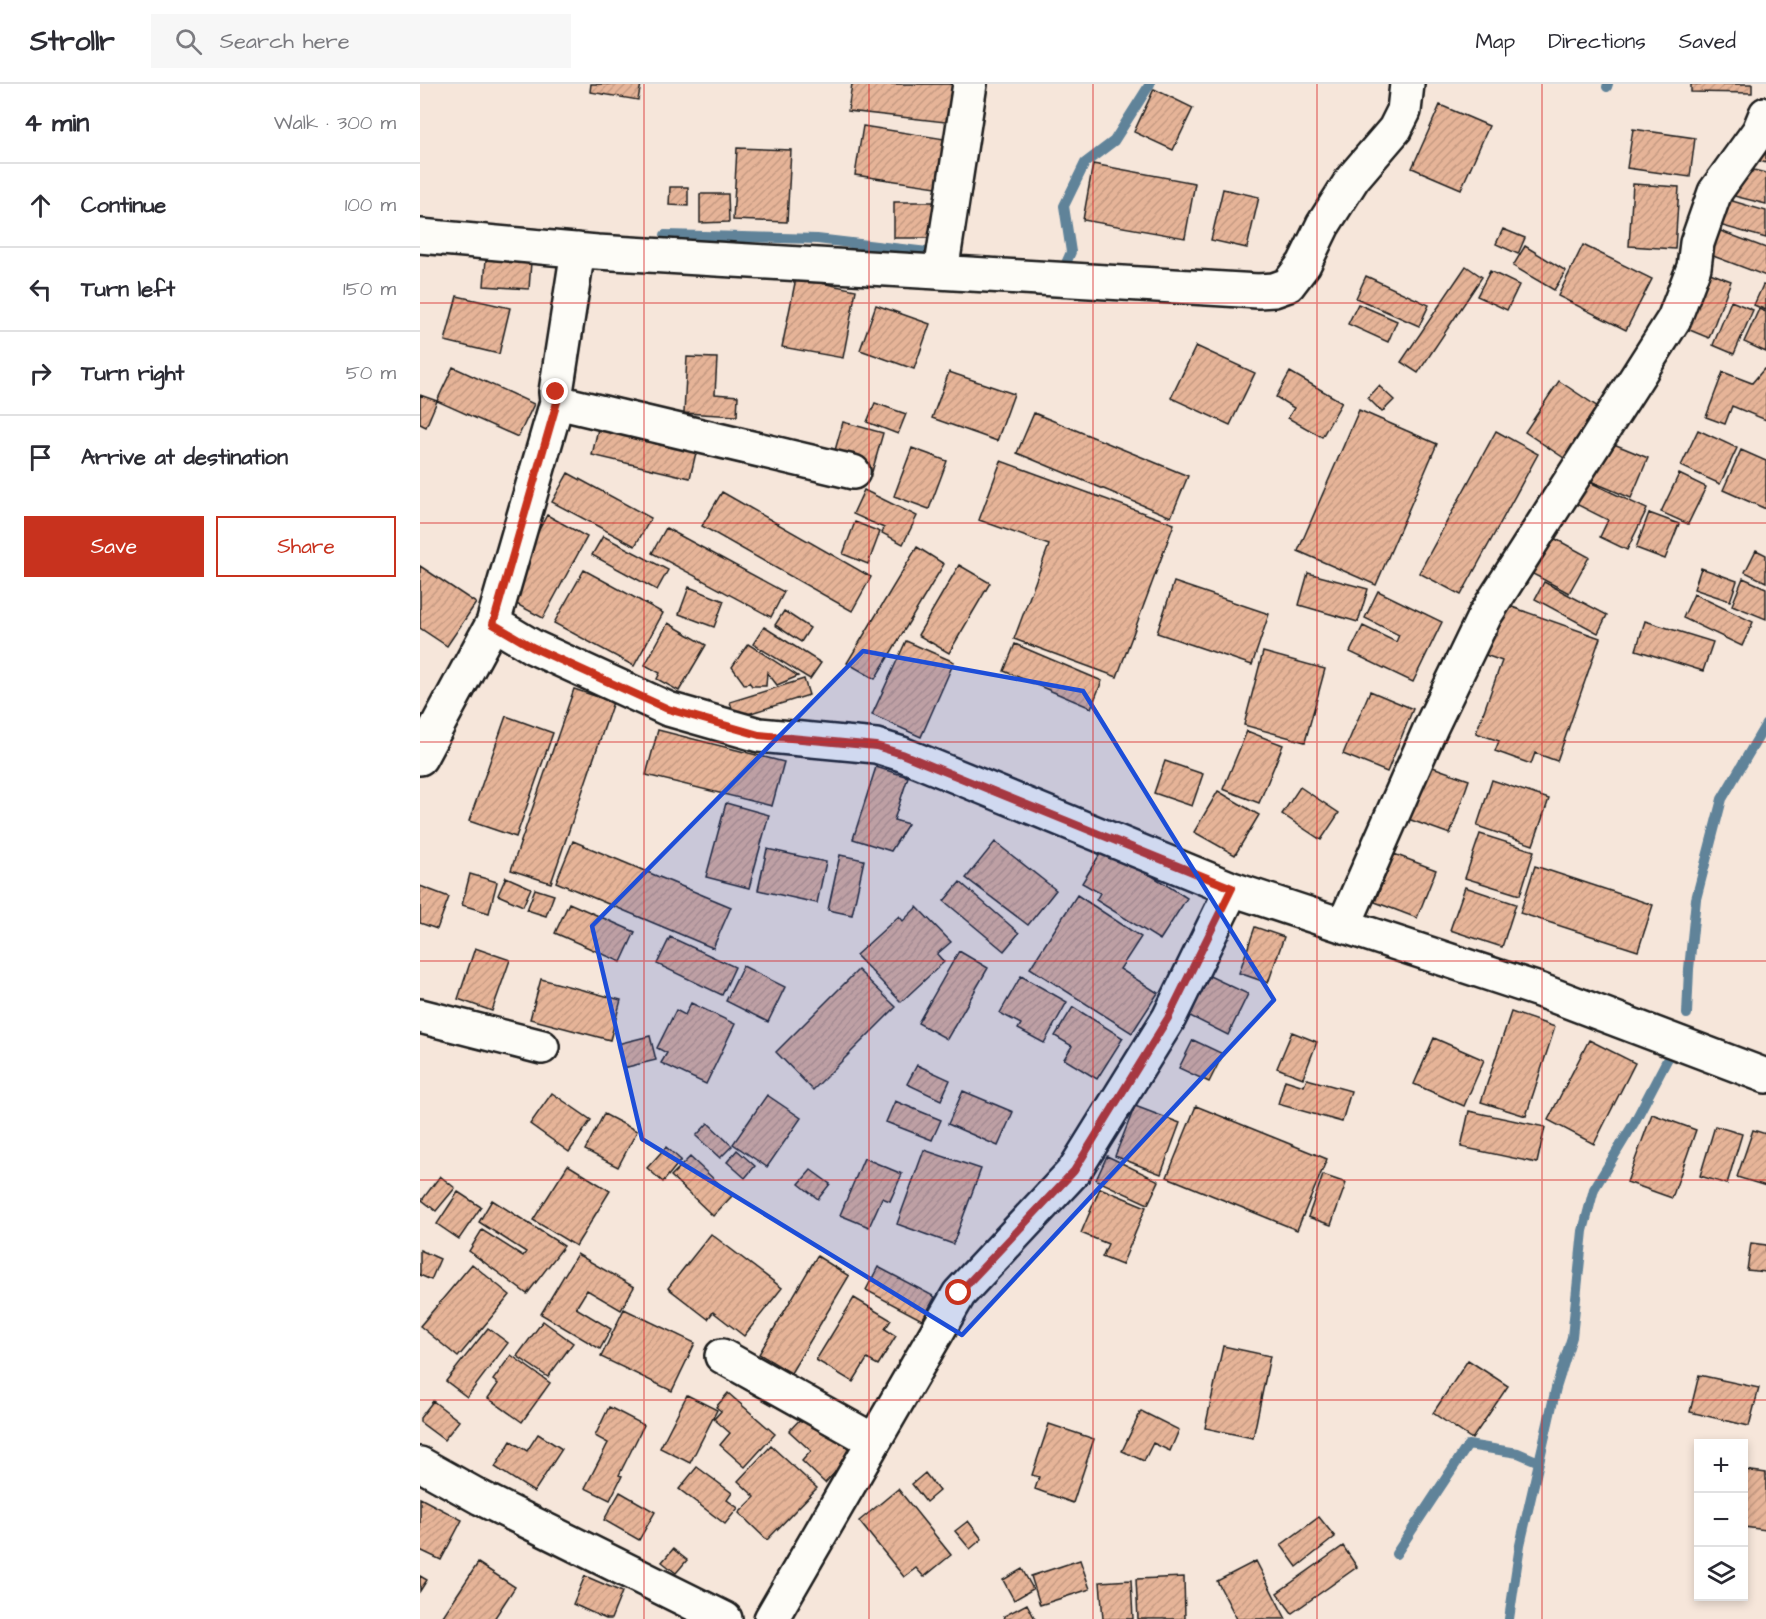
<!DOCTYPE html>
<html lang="en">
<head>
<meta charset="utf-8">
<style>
	body { margin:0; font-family:"Architects Daughter",sans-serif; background:#f7f7f7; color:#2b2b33 }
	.controls { position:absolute; right:18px; bottom:18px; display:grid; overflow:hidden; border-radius:0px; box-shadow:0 3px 9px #0003 }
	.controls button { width:54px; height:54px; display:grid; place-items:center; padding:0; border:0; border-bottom:2px solid #e1e1e2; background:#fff; color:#2b2b33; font:30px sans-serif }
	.stop { position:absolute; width:18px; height:18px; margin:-14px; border:4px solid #c8321e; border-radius:50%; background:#fff }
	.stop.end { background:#c8321e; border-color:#fff; box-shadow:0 2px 6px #0008 }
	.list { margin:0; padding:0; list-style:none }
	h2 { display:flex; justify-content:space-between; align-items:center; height:78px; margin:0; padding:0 24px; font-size:26px }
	h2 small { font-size:20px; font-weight:400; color:#7c7c81 }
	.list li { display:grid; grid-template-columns:39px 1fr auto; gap:18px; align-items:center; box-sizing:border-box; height:84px; padding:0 24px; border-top:2px solid #e1e1e2 }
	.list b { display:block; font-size:22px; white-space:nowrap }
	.list em { font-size:20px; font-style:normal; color:#7c7c81 }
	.actions { display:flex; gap:12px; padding:18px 24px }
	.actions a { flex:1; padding:14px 0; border:2px solid #c8321e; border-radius:0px; text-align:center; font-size:21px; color:#c8321e }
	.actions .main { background:#c8321e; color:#fff }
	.icon { flex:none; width:33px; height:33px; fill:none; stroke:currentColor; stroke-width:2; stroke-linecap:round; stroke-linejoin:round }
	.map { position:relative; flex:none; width:1346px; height:1535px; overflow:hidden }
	header { display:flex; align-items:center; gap:36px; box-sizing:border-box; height:84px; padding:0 30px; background:#fff; border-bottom:2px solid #e1e1e2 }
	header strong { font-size:28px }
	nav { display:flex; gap:33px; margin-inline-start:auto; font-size:21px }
	.search { width:420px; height:54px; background:#f7f7f7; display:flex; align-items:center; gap:15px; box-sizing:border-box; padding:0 21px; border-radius:0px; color:#7c7c81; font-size:22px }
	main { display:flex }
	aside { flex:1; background:#fff }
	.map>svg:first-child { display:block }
</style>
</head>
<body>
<header>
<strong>Strollr</strong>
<div class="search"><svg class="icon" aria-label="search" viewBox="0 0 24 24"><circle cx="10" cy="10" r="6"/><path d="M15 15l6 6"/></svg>Search here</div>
<nav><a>Map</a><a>Directions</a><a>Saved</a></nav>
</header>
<main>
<aside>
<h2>4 min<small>Walk · 300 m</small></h2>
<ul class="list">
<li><svg class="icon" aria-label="ahead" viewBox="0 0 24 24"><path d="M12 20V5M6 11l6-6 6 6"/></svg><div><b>Continue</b></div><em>100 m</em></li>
<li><svg class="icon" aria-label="left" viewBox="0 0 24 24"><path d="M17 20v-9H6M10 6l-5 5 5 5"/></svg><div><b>Turn left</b></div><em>150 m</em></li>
<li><svg class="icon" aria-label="right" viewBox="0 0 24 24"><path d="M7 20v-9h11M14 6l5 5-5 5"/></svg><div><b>Turn right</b></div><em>50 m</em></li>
<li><svg class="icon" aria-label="arrive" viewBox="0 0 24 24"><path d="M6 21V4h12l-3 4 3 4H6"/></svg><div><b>Arrive at destination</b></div></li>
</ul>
<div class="actions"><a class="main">Save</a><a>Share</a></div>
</aside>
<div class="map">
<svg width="1346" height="1535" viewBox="0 0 1346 1535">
	<defs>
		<pattern id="building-hatch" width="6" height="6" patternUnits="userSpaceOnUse" patternTransform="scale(1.5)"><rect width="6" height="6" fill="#e6b498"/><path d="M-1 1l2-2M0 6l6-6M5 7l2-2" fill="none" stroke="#c59a82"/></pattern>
	</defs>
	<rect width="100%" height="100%" fill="#f6e6da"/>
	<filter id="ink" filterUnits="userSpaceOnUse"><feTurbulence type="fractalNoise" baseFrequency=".0167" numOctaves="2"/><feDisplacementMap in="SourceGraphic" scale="12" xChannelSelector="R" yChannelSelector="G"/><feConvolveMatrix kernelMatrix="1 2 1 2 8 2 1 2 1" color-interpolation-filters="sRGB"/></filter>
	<g filter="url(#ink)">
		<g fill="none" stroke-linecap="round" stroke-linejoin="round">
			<path stroke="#608399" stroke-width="10" d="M 1187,3 L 1188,0
				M 245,151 L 397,155 L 516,169
				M 639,185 L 643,186 L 651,168 L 644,122 L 665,79 L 694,57 L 730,0
				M 1267,930 L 1269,885 L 1276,815 L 1302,715 L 1346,640
				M 976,1470 L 1048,1361 L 1098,1369 L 1119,1378
				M 1089,1535 L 1100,1461 L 1136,1304 L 1152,1253 L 1163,1147 L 1174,1105 L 1214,1039 L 1248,974"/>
		</g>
		<path fill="url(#building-hatch)" stroke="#1c1c1c" stroke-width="1.5" d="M 171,0 L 221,0 L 218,16 L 170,8 Z
			M 432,0 L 538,0 L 534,39 L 428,27 Z
			M 1271,0 L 1332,0 L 1332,9 L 1271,8 Z
			M 734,5 L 773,24 L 753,66 L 714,48 Z
			M 1020,21 L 1069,42 L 1041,105 L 992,84 Z
			M 443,42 L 531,56 L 523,104 L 435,91 Z
			M 1213,45 L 1275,54 L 1270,93 L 1207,84 Z
			M 1346,54 L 1346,79 L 1337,76 Z
			M 317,64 L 371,66 L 367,138 L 313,136 Z
			M 673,80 L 775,99 L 765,154 L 663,136 Z
			M 1322,83 L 1346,89 L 1346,120 L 1314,112 Z
			M 1213,100 L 1259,103 L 1255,165 L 1209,162 Z
			M 250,103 L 268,103 L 268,122 L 249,121 Z
			M 803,105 L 839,113 L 827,164 L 791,156 Z
			M 280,110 L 308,110 L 309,138 L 280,139 Z
			M 1299,113 L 1346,127 L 1346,154 L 1292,139 Z
			M 474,118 L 515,118 L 515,154 L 474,154 Z
			M 1290,143 L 1346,164 L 1346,192 L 1280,167 Z
			M 1083,145 L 1105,154 L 1098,170 L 1076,160 Z
			M 1163,161 L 1232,195 L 1206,246 L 1138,212 Z
			M 1105,162 L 1146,187 L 1134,206 L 1093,182 Z
			M 66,175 L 111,178 L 109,205 L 64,202 Z
			M 1046,182 L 1062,193 L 998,289 L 981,278 Z
			M 1282,186 L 1311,197 L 1289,254 L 1260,242 Z
			M 1070,187 L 1099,201 L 1087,226 L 1057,212 Z
			M 946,192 L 1009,221 L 999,242 L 936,214 Z
			M 376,194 L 436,206 L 423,274 L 362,263 Z
			M 1343,201 L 1346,202 L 1346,226 L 1334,221 Z
			M 37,212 L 90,224 L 79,270 L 25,257 Z
			M 1311,217 L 1333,226 L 1314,270 L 1293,261 Z
			M 938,220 L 977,237 L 968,258 L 928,240 Z
			M 456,221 L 510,240 L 494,285 L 440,266 Z
			M 1339,225 L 1346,228 L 1346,268 L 1324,258 Z
			M 776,262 L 835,289 L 810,341 L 751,314 Z
			M 267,273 L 297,274 L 295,310 L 318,312 L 317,332 L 264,329 Z
			M 33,283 L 114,320 L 98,353 L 17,317 Z
			M 1344,285 L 1346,286 L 1346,336 L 1312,322 L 1305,340 L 1286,333 L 1303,288 L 1332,299 Z
			M 529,288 L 594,310 L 577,357 L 512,334 Z
			M 870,288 L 922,318 L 902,353 L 868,334 L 874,324 L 856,313 Z
			M 1139,297 L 1178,323 L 1144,374 L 1105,348 Z
			M 959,302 L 974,316 L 962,328 L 948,314 Z
			M 0,311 L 17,317 L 6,343 L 0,340 Z
			M 455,319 L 486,330 L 478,350 L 447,338 Z
			M 939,326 L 1017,360 L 956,501 L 878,467 Z
			M 614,329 L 768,392 L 751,433 L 597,369 Z
			M 180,336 L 278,360 L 270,394 L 172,371 Z
			M 423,338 L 463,349 L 452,388 L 412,377 Z
			M 1278,346 L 1317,364 L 1300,400 L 1261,382 Z
			M 1076,347 L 1118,370 L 1041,511 L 999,489 Z
			M 1184,356 L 1228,374 L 1211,414 L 1168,396 Z
			M 492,364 L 527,377 L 509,425 L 474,412 Z
			M 1321,366 L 1346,377 L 1346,425 L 1303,406 Z
			M 581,377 L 754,440 L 697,593 L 594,555 L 629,461 L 559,436 Z
			M 148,389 L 231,434 L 215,462 L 132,418 Z
			M 1259,390 L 1286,403 L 1268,440 L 1241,428 Z
			M 1161,394 L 1227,425 L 1207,466 L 1180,453 L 1188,436 L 1150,417 Z
			M 444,406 L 497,432 L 483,460 L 462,449 L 464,444 L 433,430 Z
			M 302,408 L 451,493 L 432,527 L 282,442 Z
			M 1229,429 L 1259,440 L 1245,475 L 1216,464 Z
			M 127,431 L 167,453 L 123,534 L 83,513 Z
			M 435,438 L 460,448 L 448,480 L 423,470 Z
			M 246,444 L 364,508 L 351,533 L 232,469 Z
			M 183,452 L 248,486 L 237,506 L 172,471 Z
			M 1132,453 L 1169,473 L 1149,509 L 1111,489 Z
			M 497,463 L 524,480 L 455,595 L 427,579 Z
			M 1336,466 L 1346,471 L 1346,498 L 1325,488 Z
			M 539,481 L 570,499 L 529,569 L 498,551 Z
			M 0,482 L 56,519 L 27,562 L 0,544 Z
			M 1281,484 L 1317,497 L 1310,517 L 1274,505 Z
			M 164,486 L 243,529 L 214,582 L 134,539 Z
			M 888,489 L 948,505 L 938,538 L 879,521 Z
			M 1323,494 L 1346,504 L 1346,535 L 1312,521 Z
			M 754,498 L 849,530 L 832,581 L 737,549 Z
			M 1124,498 L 1187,531 L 1178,549 L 1115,515 Z
			M 269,503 L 304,517 L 294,543 L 259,530 Z
			M 958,507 L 1022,538 L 993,598 L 930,568 L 943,542 L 976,558 L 979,551 L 945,534 Z
			M 1274,510 L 1333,538 L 1322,562 L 1263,534 Z
			M 1078,518 L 1180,554 L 1137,677 L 1115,669 L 1111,680 L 1075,667 L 1079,657 L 1056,649 L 1082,577 L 1060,569 Z
			M 364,527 L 390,544 L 381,558 L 355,541 Z
			M 1225,537 L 1293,558 L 1283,587 L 1216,566 Z
			M 248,539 L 286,561 L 259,607 L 237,595 L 240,589 L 225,581 Z
			M 344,543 L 401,579 L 390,595 L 333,560 Z
			M 486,557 L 534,578 L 501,653 L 452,631 Z
			M 328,560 L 378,592 L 357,601 L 347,588 L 346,602 L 332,602 L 329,598 L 325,601 L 312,583 Z
			M 595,560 L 682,597 L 671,624 L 584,587 Z
			M 843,568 L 905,585 L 885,658 L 824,641 Z
			M 384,595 L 389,611 L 315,634 L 310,618 Z
			M 154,605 L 193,618 L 131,799 L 91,786 Z
			M 950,607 L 993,625 L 967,688 L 923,670 Z
			M 86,632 L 133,649 L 96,753 L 49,737 Z
			M 238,646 L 364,678 L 352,722 L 226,691 Z
			M 827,647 L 863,661 L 839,719 L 803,705 Z
			M 745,677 L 783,690 L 772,722 L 734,709 Z
			M 1007,681 L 1049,696 L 1030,750 L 988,735 Z
			M 456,683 L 488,693 L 474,736 L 488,740 L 471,767 L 433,755 Z
			M 1072,696 L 1129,715 L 1113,761 L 1057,742 Z
			M 880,703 L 919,729 L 901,756 L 862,730 Z
			M 798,707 L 839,731 L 815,771 L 774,748 Z
			M 306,719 L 349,731 L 329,804 L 286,793 Z
			M 1060,750 L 1114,767 L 1100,811 L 1045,794 Z
			M 153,757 L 311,823 L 293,864 L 136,798 Z
			M 575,758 L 636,806 L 608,841 L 546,794 Z
			M 685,762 L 767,814 L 740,856 L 676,816 L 680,809 L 662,799 Z
			M 347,765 L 406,778 L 397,819 L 338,806 Z
			M 974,770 L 1016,786 L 997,834 L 955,818 Z
			M 420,771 L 444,776 L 432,831 L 408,826 Z
			M 1115,782 L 1233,821 L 1218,867 L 1100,829 Z
			M 50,790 L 77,798 L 69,829 L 42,821 Z
			M 86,793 L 111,804 L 103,822 L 78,811 Z
			M 540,798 L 599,849 L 584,867 L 524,817 Z
			M 0,802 L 29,813 L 17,845 L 0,839 Z
			M 1045,803 L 1096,820 L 1082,863 L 1030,846 Z
			M 115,805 L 134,811 L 126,832 L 107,826 Z
			M 657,811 L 721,853 L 700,885 L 738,909 L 712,949 L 610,884 Z
			M 149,819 L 215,848 L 201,878 L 135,849 Z
			M 497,823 L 531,858 L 517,870 L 524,878 L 481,918 L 436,871 L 479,832 L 483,837 Z
			M 835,843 L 864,853 L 848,899 L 819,889 Z
			M 250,853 L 315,883 L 302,911 L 237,880 Z
			M 55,864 L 90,876 L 72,927 L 38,915 Z
			M 539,867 L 568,884 L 527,955 L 498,939 Z
			M 323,882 L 365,903 L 348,938 L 306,917 Z
			M 438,886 L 476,923 L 393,1006 L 356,968 Z
			M 781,888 L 828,910 L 808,951 L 762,928 Z
			M 601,892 L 647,918 L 624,959 L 598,945 L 601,940 L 580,929 Z
			M 121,895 L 201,916 L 190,956 L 110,935 Z
			M 271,919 L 315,940 L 286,1000 L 241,979 L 247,969 L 237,964 L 256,926 L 265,931 Z
			M 653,923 L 703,954 L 677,995 L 644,975 L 652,962 L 635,952 Z
			M 1091,928 L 1135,943 L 1106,1032 L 1061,1018 Z
			M 872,948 L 897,958 L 883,994 L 857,984 Z
			M 230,952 L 236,976 L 203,984 L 197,960 Z
			M 1014,954 L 1064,976 L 1044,1022 L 994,1000 Z
			M 773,956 L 803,970 L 789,998 L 759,984 Z
			M 1169,956 L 1215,979 L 1174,1060 L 1128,1036 Z
			M 497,981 L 530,996 L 521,1016 L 487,1000 Z
			M 887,995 L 931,1007 L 922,1038 L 858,1020 L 865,996 L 884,1002 Z
			M 543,1007 L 593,1028 L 578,1062 L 528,1040 Z
			M 132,1009 L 171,1036 L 149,1068 L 110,1040 Z
			M 347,1011 L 381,1034 L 347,1083 L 313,1060 Z
			M 475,1017 L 521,1036 L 512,1056 L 466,1038 Z
			M 715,1022 L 760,1039 L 741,1090 L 695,1072 Z
			M 776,1022 L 907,1075 L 877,1146 L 747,1093 Z
			M 1049,1027 L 1125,1043 L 1117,1079 L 1041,1063 Z
			M 184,1030 L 217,1047 L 198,1083 L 165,1066 Z
			M 1232,1030 L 1276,1046 L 1252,1114 L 1207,1098 Z
			M 288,1039 L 312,1062 L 300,1074 L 276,1052 Z
			M 1295,1042 L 1322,1050 L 1307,1100 L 1280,1092 Z
			M 1333,1046 L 1346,1050 L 1346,1102 L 1317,1093 Z
			M 246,1063 L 261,1076 L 243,1098 L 227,1084 Z
			M 317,1066 L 335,1082 L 325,1094 L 307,1078 Z
			M 504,1066 L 561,1085 L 533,1160 L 477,1140 Z
			M 687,1072 L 739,1097 L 728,1120 L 676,1096 Z
			M 270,1073 L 312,1112 L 293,1132 L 251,1092 Z
			M 444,1074 L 482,1090 L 470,1117 L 462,1114 L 449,1143 L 420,1131 Z
			M 148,1081 L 190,1107 L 156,1162 L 113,1136 Z
			M 391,1086 L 410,1100 L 398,1115 L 379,1100 Z
			M 903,1091 L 926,1099 L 911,1141 L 888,1133 Z
			M 20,1092 L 35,1104 L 16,1127 L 2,1116 Z
			M 680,1104 L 726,1123 L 702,1181 L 682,1173 L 688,1160 L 661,1149 Z
			M 38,1108 L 61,1123 L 39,1155 L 17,1140 Z
			M 72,1116 L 144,1162 L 107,1210 L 49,1167 L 62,1146 L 103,1172 L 106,1168 L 59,1138 Z
			M 291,1150 L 362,1204 L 324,1252 L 293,1228 L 288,1235 L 248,1204 Z
			M 1331,1159 L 1346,1161 L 1346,1188 L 1327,1186 Z
			M 0,1166 L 20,1175 L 11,1196 L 0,1191 Z
			M 157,1170 L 214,1203 L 201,1226 L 167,1206 L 156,1224 L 191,1245 L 180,1265 L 121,1230 Z
			M 397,1172 L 429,1192 L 371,1289 L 339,1270 Z
			M 52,1180 L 90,1211 L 38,1273 L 0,1242 Z
			M 458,1183 L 515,1213 L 502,1236 L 446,1206 Z
			M 434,1214 L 471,1236 L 465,1245 L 476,1252 L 458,1281 L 447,1275 L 433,1298 L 396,1276 Z
			M 204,1225 L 275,1259 L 252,1307 L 181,1273 Z
			M 123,1237 L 153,1259 L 128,1293 L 97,1272 Z
			M 68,1244 L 88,1259 L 47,1313 L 26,1297 Z
			M 803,1262 L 850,1272 L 833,1354 L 785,1344 Z
			M 91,1271 L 130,1299 L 102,1338 L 68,1314 L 78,1300 L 73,1296 Z
			M 1048,1276 L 1088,1302 L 1052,1355 L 1013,1329 Z
			M 1279,1291 L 1339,1304 L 1329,1342 L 1270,1328 Z
			M 308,1309 L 355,1350 L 325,1383 L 300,1361 L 310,1349 L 294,1335 L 301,1327 L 296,1323 Z
			M 267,1311 L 297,1326 L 270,1379 L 240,1364 Z
			M 13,1317 L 39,1337 L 24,1356 L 0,1338 L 0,1334 Z
			M 189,1323 L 224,1341 L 199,1391 L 202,1392 L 190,1416 L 165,1404 L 188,1359 L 175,1352 Z
			M 388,1327 L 433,1369 L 405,1399 L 382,1377 L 391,1367 L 369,1347 Z
			M 721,1327 L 759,1346 L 750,1367 L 733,1359 L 724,1377 L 702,1367 Z
			M 629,1340 L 674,1355 L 653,1419 L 615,1405 L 619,1393 L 612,1391 Z
			M 118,1350 L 142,1365 L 114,1408 L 75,1383 L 91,1357 L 107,1367 Z
			M 351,1362 L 397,1404 L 347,1456 L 319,1429 L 335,1413 L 318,1397 Z
			M 277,1383 L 312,1409 L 307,1416 L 318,1424 L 305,1440 L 259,1405 Z
			M 1324,1386 L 1346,1389 L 1346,1446 L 1324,1443 Z
			M 505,1389 L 519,1407 L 506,1418 L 492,1400 Z
			M 478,1405 L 531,1471 L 504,1493 L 496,1484 L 484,1493 L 439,1437 Z
			M 200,1408 L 235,1428 L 219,1456 L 184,1436 Z
			M 0,1414 L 42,1436 L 21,1476 L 0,1466 Z
			M 899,1433 L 915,1453 L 877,1483 L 861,1461 Z
			M 548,1437 L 562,1455 L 550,1465 L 535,1447 Z
			M 923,1462 L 937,1483 L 872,1529 L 857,1509 Z
			M 253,1465 L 267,1476 L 256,1489 L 242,1478 Z
			M 660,1476 L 670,1505 L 620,1521 L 611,1492 Z
			M 836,1477 L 866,1535 L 817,1535 L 797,1497 Z
			M 58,1479 L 95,1503 L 74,1535 L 21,1535 Z
			M 602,1485 L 613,1505 L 594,1516 L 583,1496 Z
			M 0,1492 L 7,1496 L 0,1507 Z
			M 165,1492 L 202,1508 L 191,1535 L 186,1535 L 153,1520 Z
			M 764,1493 L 765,1535 L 718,1535 L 716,1495 Z
			M 711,1496 L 713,1535 L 683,1535 L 680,1498 Z
			M 607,1520 L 615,1535 L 585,1535 L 584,1532 Z"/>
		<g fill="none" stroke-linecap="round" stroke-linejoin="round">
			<g stroke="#1c1c1c" stroke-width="38">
				<path id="minor" d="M 0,152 L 177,168 L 838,207 L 854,206 L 868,201 L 884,180 L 903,141 L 933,94 L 975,45 L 984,27 L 987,0
					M 521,188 L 550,0
					M 137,318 L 433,388
					M 73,539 L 113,563 L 248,625 L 339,651 L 456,662 L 482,670 L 812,805 L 1119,906 L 1346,992
					M 0,674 L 73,539 L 137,318 L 136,308 L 158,166
					M 924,841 L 1011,643 L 1065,531 L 1254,235 L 1274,183 L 1277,159 L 1295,108 L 1339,47 L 1346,30
					M 0,932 L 122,963
					M 302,1272 L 454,1357
					M 0,1380 L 61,1414 L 305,1535
					M 351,1535 L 539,1210 L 654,1087 L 749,934 L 812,805"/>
			</g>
			<use href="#minor" stroke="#fdfcf7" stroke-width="33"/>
		</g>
	</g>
	<g fill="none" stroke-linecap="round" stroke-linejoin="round" filter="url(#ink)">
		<path stroke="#c8321e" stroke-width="8" d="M 136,308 L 137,318 L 73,540 L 112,563 L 248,625 L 339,651 L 456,662 L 482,670 L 812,804 L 748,934 L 654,1087 L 539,1209"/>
	</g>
	<path fill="#1d4ed8" fill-opacity="0.2" stroke="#1d4ed8" stroke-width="4.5" stroke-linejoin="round" d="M 443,567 L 663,607 L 854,916 L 542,1251 L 222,1055 L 172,842 Z"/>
	<path fill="none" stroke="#d62828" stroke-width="1.5" stroke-opacity="0.55" d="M 224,0 L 224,1535M 449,0 L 449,1535M 673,0 L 673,1535M 897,0 L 897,1535M 1122,0 L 1122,1535M 0,219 L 1346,219M 0,439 L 1346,439M 0,658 L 1346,658M 0,877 L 1346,877M 0,1096 L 1346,1096M 0,1316 L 1346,1316"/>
</svg>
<div class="controls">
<button>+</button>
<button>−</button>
<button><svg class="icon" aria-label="layers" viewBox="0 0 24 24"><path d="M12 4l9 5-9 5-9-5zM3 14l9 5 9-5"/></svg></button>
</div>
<div class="stop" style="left:539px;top:1209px"></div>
<div class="stop end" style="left:136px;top:308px"></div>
</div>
</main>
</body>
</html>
